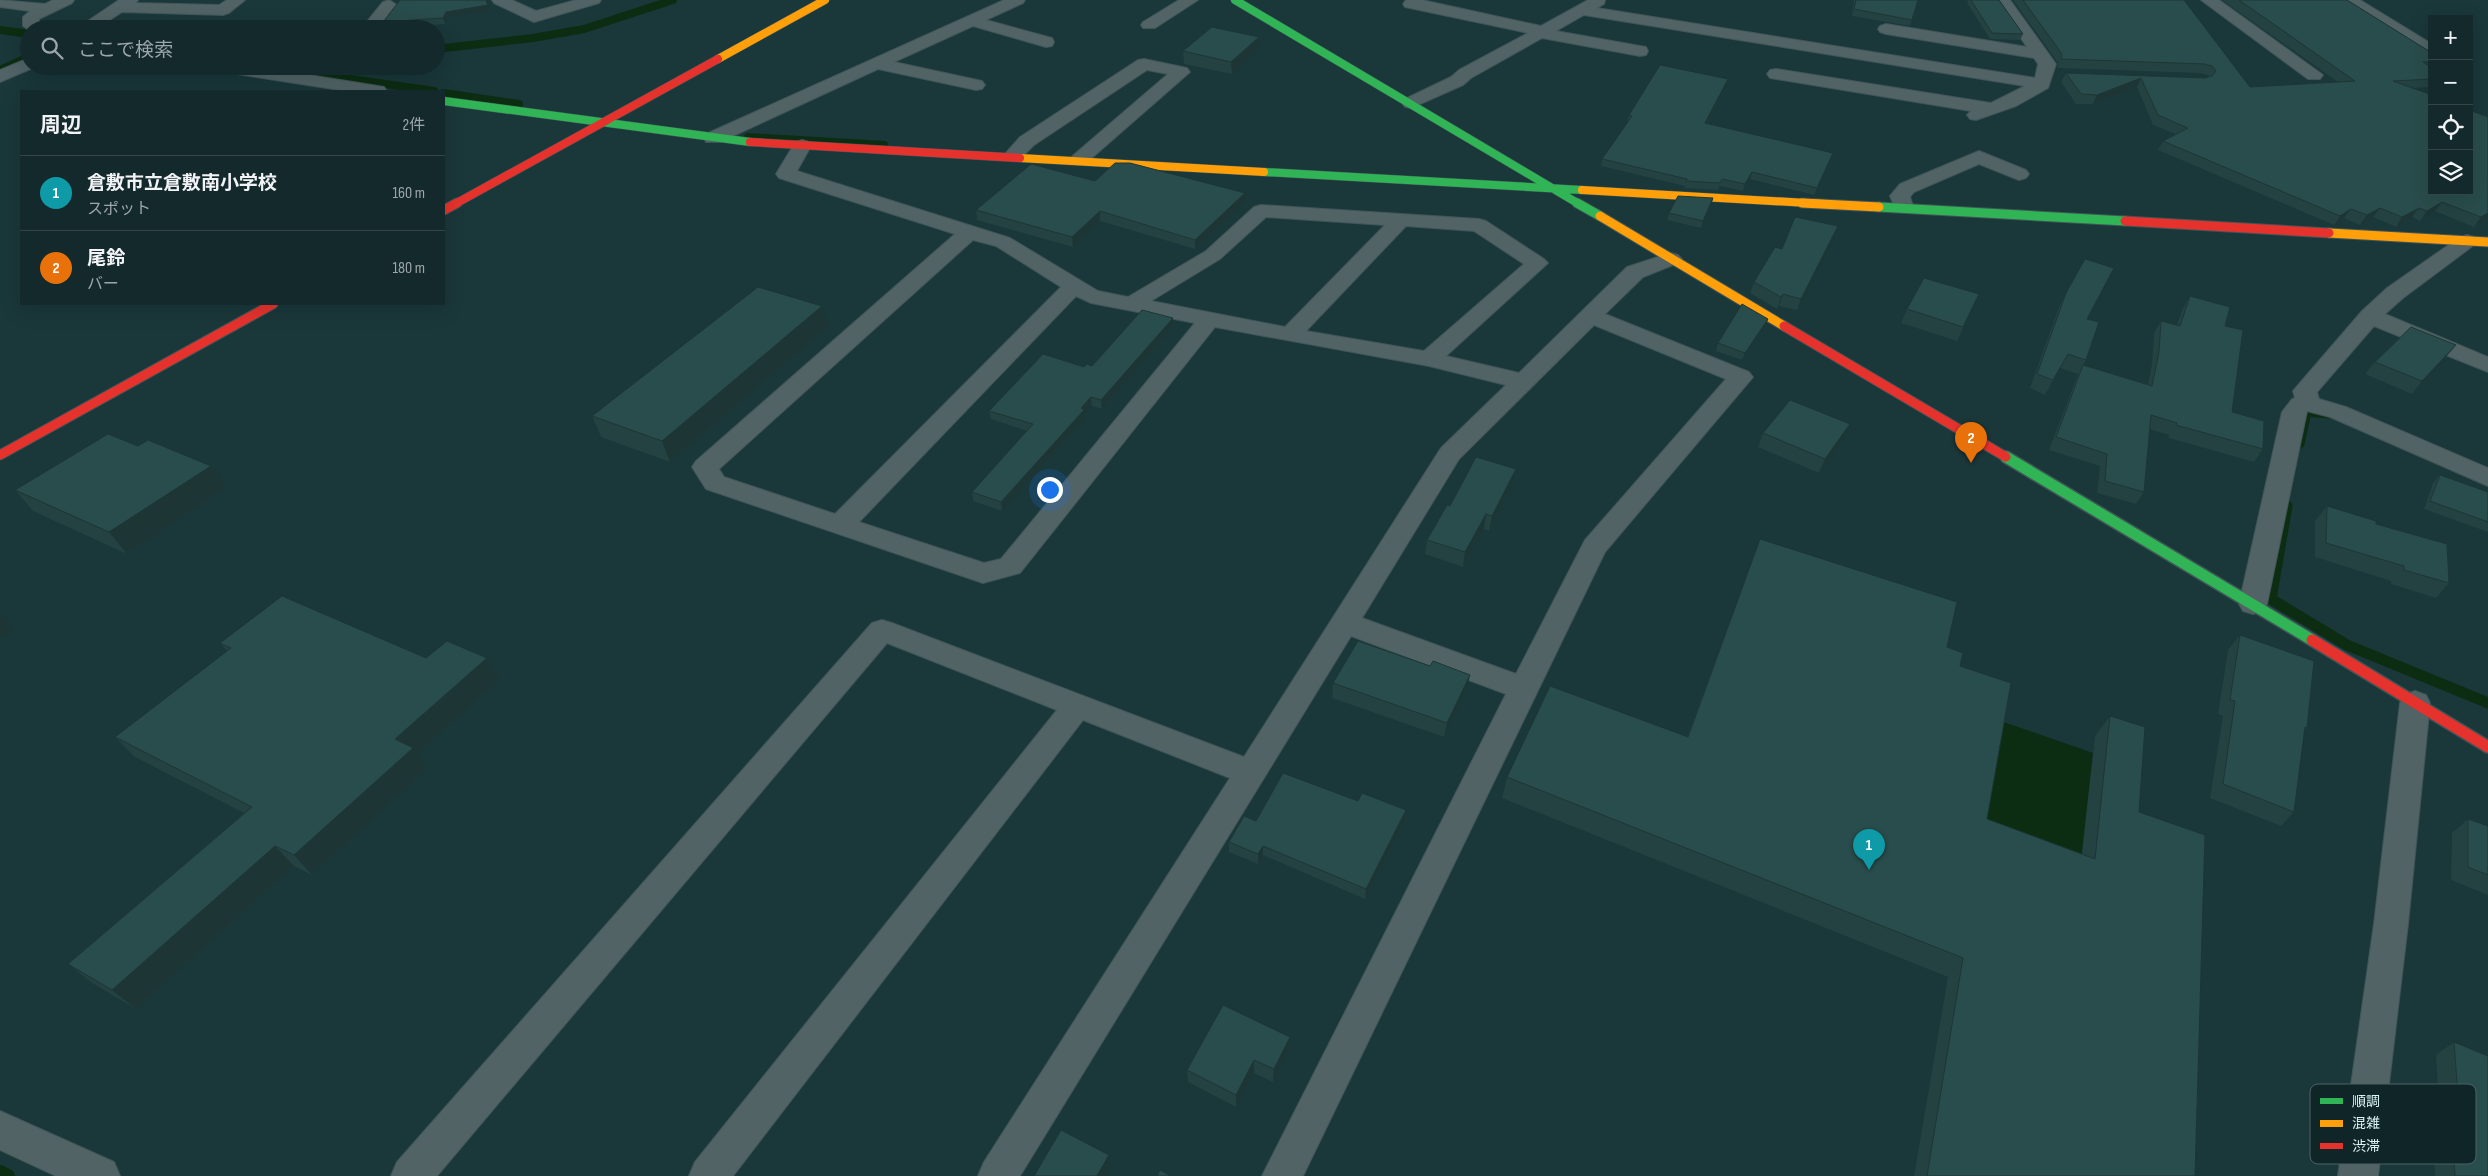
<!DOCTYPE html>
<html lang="ja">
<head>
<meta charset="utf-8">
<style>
	body { margin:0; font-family:"Sofia Sans Condensed","Noto Sans JP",sans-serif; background:#1d3134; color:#f1f3f6 }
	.controls { position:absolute; right:15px; top:15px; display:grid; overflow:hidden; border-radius:0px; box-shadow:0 5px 20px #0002 }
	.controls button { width:45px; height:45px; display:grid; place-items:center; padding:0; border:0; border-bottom:1px solid #334548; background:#14292c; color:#f1f3f6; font:25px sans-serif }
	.you { position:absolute; left:1049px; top:489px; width:18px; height:18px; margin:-12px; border:4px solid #fff; border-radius:50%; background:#1a73e8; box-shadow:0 0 0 8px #1a73e833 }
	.badge { display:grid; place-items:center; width:32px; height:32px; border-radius:50%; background:#bca0f2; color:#fff; font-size:16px; font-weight:700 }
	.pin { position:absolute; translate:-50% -41px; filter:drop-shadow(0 1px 2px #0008) }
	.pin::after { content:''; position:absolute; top:26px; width:18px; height:15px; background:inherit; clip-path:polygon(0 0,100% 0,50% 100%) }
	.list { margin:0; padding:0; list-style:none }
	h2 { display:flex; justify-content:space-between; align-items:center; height:65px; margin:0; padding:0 20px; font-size:21px }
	h2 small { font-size:16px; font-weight:400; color:#9da6a9 }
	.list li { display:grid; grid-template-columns:32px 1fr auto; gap:15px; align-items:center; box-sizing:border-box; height:75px; padding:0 20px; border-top:1px solid #334548 }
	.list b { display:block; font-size:19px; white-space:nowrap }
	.list p { margin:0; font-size:16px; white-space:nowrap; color:#9da6a9 }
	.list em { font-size:16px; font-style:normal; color:#9da6a9 }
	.icon { flex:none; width:28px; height:28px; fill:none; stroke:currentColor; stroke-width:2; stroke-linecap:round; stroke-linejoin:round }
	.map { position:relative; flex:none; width:2488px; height:1176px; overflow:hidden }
	.search { position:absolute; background:#14292c; box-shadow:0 5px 20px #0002; left:20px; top:20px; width:425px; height:55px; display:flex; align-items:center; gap:12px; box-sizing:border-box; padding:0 18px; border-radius:28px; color:#9da6a9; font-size:19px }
	.panel { position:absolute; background:#14292c; box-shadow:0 5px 20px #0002; left:20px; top:90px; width:425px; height:215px; border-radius:0px }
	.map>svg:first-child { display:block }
</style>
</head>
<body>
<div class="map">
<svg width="2488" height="1176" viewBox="0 0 2488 1176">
	<rect width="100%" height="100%" fill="#1a373a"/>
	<path fill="#0c2d12" d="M 1995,719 L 2093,753 L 2079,879 L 1973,839 Z"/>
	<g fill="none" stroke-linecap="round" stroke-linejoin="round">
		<path stroke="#0c2d12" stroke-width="8" d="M 0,30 L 29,34
			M 436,49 L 533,38 L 584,29 L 673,0
			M 260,66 L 434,91
			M 0,70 L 29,57
			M 444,93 L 519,104
			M 748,137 L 884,145"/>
		<path stroke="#0c2d12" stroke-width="9" d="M 2300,444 L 2307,412 L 2329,414"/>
		<path stroke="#0c2d12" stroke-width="11" d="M 2287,506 L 2271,599 L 2347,645 L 2488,703"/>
		<path stroke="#0c2d12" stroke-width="14" d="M 0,1172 L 8,1176"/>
		<g stroke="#3f5557" stroke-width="2">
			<path id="street" d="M 0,0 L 45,4 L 53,0 L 74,0 L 72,3 L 39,19 L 39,23 L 54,26 L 56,29 L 29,30 L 23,26 L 23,17 L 30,11 L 0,7 Z
				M 119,0 L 138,0 L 136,3 L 219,5 L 227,0 L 245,0 L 229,13 L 223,15 L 122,12 L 96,29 L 76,29 Z
				M 389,0 L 397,5 L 378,29 L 361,29 L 383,2 Z
				M 492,0 L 512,0 L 536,11 L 576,0 L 601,0 L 599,3 L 534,22 L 494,3 Z
				M 1004,0 L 1025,0 L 1023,3 L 986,20 L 1052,38 L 1054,42 L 1052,46 L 1046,47 L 973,26 L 894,62 L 982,81 L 985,85 L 982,89 L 976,90 L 878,69 L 720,142 L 706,142 L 704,138 L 706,134 Z
				M 1179,0 L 1198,0 L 1155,28 L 1143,28 L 1141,25 L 1143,22 Z
				M 1406,0 L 1422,0 L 1541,26 L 1588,0 L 1605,0 L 1604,4 L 1597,8 L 2035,78 L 2038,64 L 2034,58 L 1886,34 L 1880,32 L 1878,29 L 1880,26 L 1886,24 L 2027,47 L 1994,0 L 2010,0 L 2056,64 L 2048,88 L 2016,106 L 1976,120 L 1970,119 L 1967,115 L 1971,111 L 1776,79 L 1770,78 L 1767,74 L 1770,70 L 1776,69 L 1991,103 L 2025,86 L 1584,15 L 1556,31 L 1640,46 L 1646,47 L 1648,51 L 1646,55 L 1640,56 L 1542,38 L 1471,78 L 1463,85 L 1411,108 L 1405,107 L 1402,103 L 1405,99 L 1451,77 L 1459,70 L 1528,33 L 1405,7 L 1403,4 Z
				M 2201,0 L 2219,0 L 2323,75 L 2320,79 L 2308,79 Z
				M 2341,0 L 2360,0 L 2432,44 L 2432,56 L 2426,55 Z
				M 29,58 L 29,66 L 35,67 L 0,82 L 0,70 Z
				M 1144,59 L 1187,68 L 1190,72 L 1086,163 L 1072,163 L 1069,159 L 1168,74 L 1147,70 L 1034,145 L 1021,158 L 1007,158 L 1005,154 L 1020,137 L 1138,60 Z
				M 210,66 L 253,66 L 378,86 L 384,87 L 387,91 L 346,91 L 218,71 L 212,70 Z
				M 802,140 L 809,142 L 811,146 L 797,171 L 1010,238 L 1098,291 L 1128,297 L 1206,251 L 1254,207 L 1261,205 L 1479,219 L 1486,221 L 1544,259 L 1548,263 L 1446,356 L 1519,373 L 1627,267 L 1664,255 L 1671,253 L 1678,255 L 1682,259 L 1678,263 L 1643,277 L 1605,314 L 1749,372 L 1753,377 L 1605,552 L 1303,1176 L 1262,1176 L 1506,694 L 1351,636 L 1020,1176 L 978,1176 L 984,1162 L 1230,778 L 1083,720 L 733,1176 L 689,1176 L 695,1162 L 1057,710 L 887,643 L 437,1176 L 391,1176 L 397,1162 L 872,623 L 882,620 L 892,623 L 1244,757 L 1441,448 L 1506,385 L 1429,366 L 1215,327 L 1020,573 L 983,583 L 706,489 L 692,467 L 696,461 L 955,234 L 779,178 L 776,174 L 793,146 L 795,142 ZM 1266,217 L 1385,225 L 1285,327 L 1151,301 L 1220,259 ZM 1406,226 L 1474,231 L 1524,264 L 1424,351 L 1306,331 ZM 973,240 L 996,246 L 1061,287 L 835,514 L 724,477 L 719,469 ZM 1076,296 L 1091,303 L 1195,323 L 1001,559 L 984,563 L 859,522 ZM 1594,325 L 1726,379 L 1585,540 L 1516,674 L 1362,618 L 1459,459 Z
				M 1979,151 L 2026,170 L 2029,174 L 2026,178 L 2019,180 L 1979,164 L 1914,192 L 1910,197 L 1913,206 L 1910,210 L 1903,212 L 1896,210 L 1890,196 L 1900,184 Z
				M 2467,235 L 2474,237 L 2477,241 L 2474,245 L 2403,298 L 2385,314 L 2488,357 L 2488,372 L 2374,326 L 2317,392 L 2319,399 L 2346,407 L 2488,468 L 2488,486 L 2330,417 L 2307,411 L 2267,604 L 2263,611 L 2253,614 L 2243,611 L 2239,604 L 2282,412 L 2292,399 L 2295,398 L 2293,391 L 2362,311 L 2387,288 L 2460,237 Z
				M 2415,691 L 2426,695 L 2430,703 L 2408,924 L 2378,1176 L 2338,1176 L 2374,924 L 2400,703 L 2404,695 Z
				M 0,1111 L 114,1162 L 120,1176 L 56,1176 L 0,1150 Z"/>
		</g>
		<g stroke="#3f5557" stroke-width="9">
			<path id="fast-far2" d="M 1235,0 L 1579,204
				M 444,101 L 750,142
				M 1264,172 L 1582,190"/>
		</g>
		<g stroke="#3f5557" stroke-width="11">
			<path id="fast-far1" d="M 1577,203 L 1600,216
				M 1879,207 L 2125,221
				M 2006,457 L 2008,458"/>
		</g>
		<g stroke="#3f5557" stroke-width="14">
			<path id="fast" d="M 2006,457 L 2312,640"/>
		</g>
		<g stroke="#3f5557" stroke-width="9">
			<path id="slow-far1" d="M 718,59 L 825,0
				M 1020,158 L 1264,172
				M 1582,190 L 1824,204"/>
		</g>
		<g stroke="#3f5557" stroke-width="11">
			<path id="slow" d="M 1802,203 L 1879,207
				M 1600,216 L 1784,326
				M 2329,233 L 2488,242"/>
		</g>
		<g stroke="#3f5557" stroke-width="9">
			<path id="jam-far2" d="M 750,142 L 1020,158
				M 455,204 L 718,59"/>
		</g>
		<g stroke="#3f5557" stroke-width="11">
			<path id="jam-far1" d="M 444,210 L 457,203
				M 2125,221 L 2329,233
				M 1784,326 L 2006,457
				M 0,455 L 273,304"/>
		</g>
		<g stroke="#3f5557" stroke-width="14">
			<path id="jam" d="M 2312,640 L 2488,747"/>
		</g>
		<use href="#street" fill="#516365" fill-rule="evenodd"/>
		<use href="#fast-far2" stroke="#30b455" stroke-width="8"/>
		<use href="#fast-far1" stroke="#30b455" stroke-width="9"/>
		<use href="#fast" stroke="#30b455" stroke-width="11"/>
		<use href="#slow-far1" stroke="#ff9f0a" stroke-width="8"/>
		<use href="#slow" stroke="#ff9f0a" stroke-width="9"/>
		<use href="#jam-far2" stroke="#e5322d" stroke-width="8"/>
		<use href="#jam-far1" stroke="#e5322d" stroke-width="9"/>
		<use href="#jam" stroke="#e5322d" stroke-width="11"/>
	</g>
	<path fill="#234241" d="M 1854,0 L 1918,0 L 1910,26 L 1852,16 Z
		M 1968,0 L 1999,0 L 2023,34 L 2020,40 L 1990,39 L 1967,3 Z
		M 2013,0 L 2184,0 L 2250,87 L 2338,82 L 2222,0 L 2347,0 L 2432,53 L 2432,87 L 2413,88 L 2488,117 L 2488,218 L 2474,227 L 2435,211 L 2420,221 L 2412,217 L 2396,227 L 2373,217 L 2360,225 L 2344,218 L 2334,225 L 2158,150 L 2163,141 L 2176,134 L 2153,125 L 2137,87 L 2093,104 L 2076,104 L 2061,82 L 2066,73 L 2205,78 L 2209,77 L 2208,75 L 2200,73 L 2057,68 L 2058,63 Z
		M 490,11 L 448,18 L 445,24 L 386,28 L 383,22 Z
		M 1259,37 L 1259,49 L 1232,74 L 1184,64 L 1183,51 Z
		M 1728,79 L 1727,85 L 1707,124 L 1830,160 L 1814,195 L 1750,179 L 1743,191 L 1720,186 L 1718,190 L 1684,188 L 1685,186 L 1601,166 L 1602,159 L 1628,122 L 1627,122 L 1629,115 Z
		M 1095,181 L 1245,202 L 1195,249 L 1100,221 L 1073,247 L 977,220 L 976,210 Z
		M 1713,198 L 1711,205 L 1701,228 L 1667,220 L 1669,213 Z
		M 1834,238 L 1797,310 L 1779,306 L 1777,309 L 1750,293 L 1754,282 L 1782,249 Z
		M 2066,293 L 2087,319 L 2086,360 L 2083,365 L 2148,384 L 2152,364 L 2154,333 L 2161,321 L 2177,325 L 2183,308 L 2190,296 L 2225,326 L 2232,412 L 2263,449 L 2254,462 L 2169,438 L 2169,435 L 2149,429 L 2144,492 L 2136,504 L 2097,493 L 2100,466 L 2049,450 L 2078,374 L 2060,368 L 2045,395 L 2030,388 L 2059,307 Z
		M 1979,294 L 1957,341 L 1901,323 L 1907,309 Z
		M 1173,318 L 1173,327 L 1102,409 L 1092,406 L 1084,415 L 1085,419 L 1002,511 L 973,501 L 972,492 L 1027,431 L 991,419 L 989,411 L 1084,367 L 1092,366 Z
		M 1768,319 L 1765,326 L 1742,360 L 1716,351 L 1718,343 Z
		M 828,327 L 670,462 L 601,437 L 592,416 Z
		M 2446,357 L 2412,394 L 2365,374 L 2375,362 Z
		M 1850,424 L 1844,438 L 1819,473 L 1758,447 L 1763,433 Z
		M 138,446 L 211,466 L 227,487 L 127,554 L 33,511 L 15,490 Z
		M 2440,475 L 2488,492 L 2488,532 L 2424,509 L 2433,483 Z
		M 1513,483 L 1489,531 L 1484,529 L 1463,567 L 1425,554 L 1427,540 L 1450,506 Z
		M 2327,506 L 2376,524 L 2449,583 L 2436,598 L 2391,584 L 2391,581 L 2315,557 L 2315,521 Z
		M 1752,561 L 1947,647 L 1960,666 L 1987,819 L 2082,854 L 2095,736 L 2110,716 L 2139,812 L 2195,1176 L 1914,1176 L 1948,977 L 1502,798 L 1507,777 L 1687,737 Z
		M 2240,635 L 2307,728 L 2304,731 L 2294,812 L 2281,826 L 2210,798 L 2223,716 L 2218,714 L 2228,650 Z
		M 220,643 L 426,658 L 487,658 L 500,679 L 417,754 L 428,768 L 312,875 L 294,866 L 136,1009 L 92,983 L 68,964 L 244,813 L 135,757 L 115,737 L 227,651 Z
		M 1333,683 L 1467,689 L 1444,737 L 1332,698 Z
		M 1358,801 L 1406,810 L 1405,820 L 1365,899 L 1263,855 L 1258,864 L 1229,852 L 1229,842 L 1256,821 Z
		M 2468,819 L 2488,826 L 2488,895 L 2451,880 L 2452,833 Z
		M 1290,1037 L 1289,1050 L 1273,1082 L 1254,1073 L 1236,1107 L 1188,1082 L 1187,1070 Z
		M 2454,1042 L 2488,1176 L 2435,1176 L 2433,1133 L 2440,1128 L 2436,1055 Z"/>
	<path fill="#1d3635" d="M 487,0 L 490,11 L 448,18 L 445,24 L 443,18 L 446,12 Z
		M 1259,37 L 1259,49 L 1232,74 L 1231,62 Z
		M 2141,78 L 2137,87 L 2093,104 L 2097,95 Z
		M 1728,79 L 1727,85 L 1703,130 L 1705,123 Z
		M 1752,172 L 1750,179 L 1743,191 L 1745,184 Z
		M 1245,193 L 1245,202 L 1195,249 L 1195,240 Z
		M 1713,198 L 1711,205 L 1701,228 L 1703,221 Z
		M 2442,202 L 2435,211 L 2420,221 L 2427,211 Z
		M 2380,208 L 2373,217 L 2360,225 L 2367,215 Z
		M 2419,208 L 2412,217 L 2396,227 L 2402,217 Z
		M 2351,209 L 2344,218 L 2334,225 L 2340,216 Z
		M 1100,211 L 1100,221 L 1073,247 L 1072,237 Z
		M 2488,213 L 2488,218 L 2474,227 L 2481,217 Z
		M 1838,226 L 1834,238 L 1797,310 L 1801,299 Z
		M 1783,294 L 1779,306 L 1777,309 L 1781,297 Z
		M 822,306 L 828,327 L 670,462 L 662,441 Z
		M 1173,318 L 1173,327 L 1102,409 L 1101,400 Z
		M 1768,319 L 1765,326 L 1742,360 L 1745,353 Z
		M 2456,345 L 2446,357 L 2412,394 L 2422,381 Z
		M 1091,397 L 1092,406 L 1084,415 L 1085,419 L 1002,511 L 1001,502 Z
		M 1850,424 L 1844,438 L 1819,473 L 1825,459 Z
		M 211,466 L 227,487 L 127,554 L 109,532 Z
		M 1516,469 L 1513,483 L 1489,531 L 1492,516 Z
		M 1486,514 L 1484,529 L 1463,567 L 1465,552 Z
		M 0,612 L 15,628 L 0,638 Z
		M 487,658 L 500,679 L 417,754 L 428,768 L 312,875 L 294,855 L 395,739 Z
		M 1470,675 L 1467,689 L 1444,737 L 1447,723 Z
		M 1406,810 L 1405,820 L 1365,899 L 1366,889 Z
		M 275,846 L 294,866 L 136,1009 L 112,990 Z
		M 1263,846 L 1263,855 L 1258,864 L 1258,854 Z
		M 1290,1037 L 1289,1050 L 1273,1082 L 1274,1069 Z
		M 1254,1060 L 1254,1073 L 1236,1107 L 1236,1095 Z
		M 1109,1155 L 1111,1166 L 1106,1176 L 1097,1176 Z"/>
	<path fill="#294d4c" stroke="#1d3635" d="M 400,0 L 486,0 L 488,5 L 446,12 L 443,18 L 383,22 Z
		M 1856,0 L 1918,0 L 1912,20 L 1854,9 Z
		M 1971,0 L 1999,0 L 2023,34 L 1992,33 Z
		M 2023,0 L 2184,0 L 2250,87 L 2355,81 L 2239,0 L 2347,0 L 2432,53 L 2432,62 L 2423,62 L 2432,68 L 2432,79 L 2393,81 L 2432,95 L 2432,191 L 2469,191 L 2469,110 L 2488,117 L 2488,213 L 2481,217 L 2442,202 L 2427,211 L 2419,208 L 2402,217 L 2380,208 L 2367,215 L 2351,209 L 2340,216 L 2163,141 L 2188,128 L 2158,115 L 2141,78 L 2097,95 L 2081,94 L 2066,73 L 2205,78 L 2212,76 L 2216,71 L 2212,66 L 2205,64 L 2061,59 L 2062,54 Z
		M 1212,27 L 1259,37 L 1231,62 L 1183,51 Z
		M 1660,65 L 1728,79 L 1705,123 L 1833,153 L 1817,188 L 1752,172 L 1745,184 L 1722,179 L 1720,183 L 1686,181 L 1687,179 L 1602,159 L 1632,116 L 1629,115 Z
		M 1115,163 L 1130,163 L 1245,193 L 1195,240 L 1100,211 L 1072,237 L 976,210 L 1031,164 L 1095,181 Z
		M 1678,196 L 1713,198 L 1703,221 L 1669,213 Z
		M 1795,217 L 1838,226 L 1801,299 L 1783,294 L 1781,297 L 1754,282 L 1775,247 L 1782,249 Z
		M 2085,259 L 2114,268 L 2087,319 L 2099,322 L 2086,360 L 2068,354 L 2053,380 L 2037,374 L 2066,293 Z
		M 1924,278 L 1979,294 L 1963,327 L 1907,309 Z
		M 758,287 L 822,306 L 662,441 L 592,416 Z
		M 2190,296 L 2230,307 L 2225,326 L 2243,330 L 2232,412 L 2264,421 L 2263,449 L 2176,425 L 2177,423 L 2151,415 L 2144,492 L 2105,481 L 2107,454 L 2056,437 L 2083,365 L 2152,386 L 2159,352 L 2161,321 L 2180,326 Z
		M 1742,304 L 1768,319 L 1745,353 L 1718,343 Z
		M 1142,310 L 1173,318 L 1101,400 L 1091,397 L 1081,408 L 1084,410 L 1001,502 L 972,492 L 1033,424 L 989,411 L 1043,354 L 1084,367 L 1087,364 L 1092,366 Z
		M 2411,327 L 2456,345 L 2422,381 L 2375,362 Z
		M 1790,400 L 1850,424 L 1825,459 L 1763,433 Z
		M 108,434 L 138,446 L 148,440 L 211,466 L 109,532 L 15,490 Z
		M 1476,457 L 1516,469 L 1492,516 L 1486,514 L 1465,552 L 1427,540 L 1447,505 L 1450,506 Z
		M 2440,475 L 2488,492 L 2488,522 L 2430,501 Z
		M 2327,506 L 2376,521 L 2376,524 L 2447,544 L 2449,583 L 2404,570 L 2404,566 L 2326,543 Z
		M 1760,539 L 1957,602 L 1947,647 L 1963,653 L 1960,666 L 2011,683 L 1987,819 L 2095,859 L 2110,716 L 2145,727 L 2139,812 L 2205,835 L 2195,1176 L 1927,1176 L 1963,958 L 1507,777 L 1550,686 L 1688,737 Z
		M 282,596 L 426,658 L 447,641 L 487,658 L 395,739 L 413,748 L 294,855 L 275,846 L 112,990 L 68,964 L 252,807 L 115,737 L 231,648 L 220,643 Z
		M 2240,635 L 2314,661 L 2307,728 L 2305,727 L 2294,812 L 2223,784 L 2235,701 L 2230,700 Z
		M 1358,641 L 1430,666 L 1433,661 L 1470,675 L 1447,723 L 1333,683 Z
		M 1283,773 L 1358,801 L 1362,793 L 1406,810 L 1366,889 L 1263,846 L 1258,854 L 1229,842 L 1244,816 L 1256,821 Z
		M 2468,819 L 2488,826 L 2488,875 L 2468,867 Z
		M 1223,1005 L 1290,1037 L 1274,1069 L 1254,1060 L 1236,1095 L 1187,1070 Z
		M 2454,1042 L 2488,1056 L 2488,1176 L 2455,1176 L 2452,1121 L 2460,1124 Z
		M 1061,1130 L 1109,1155 L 1097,1176 L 1034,1176 Z
		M 1160,1170 L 1171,1176 L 1157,1176 Z"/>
	<rect x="2310" y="1084" width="166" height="80" rx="8" fill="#102527" stroke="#4d6365" stroke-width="1"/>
	<rect x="2320" y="1098" width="23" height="6" fill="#30b455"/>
	<rect x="2320" y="1120" width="23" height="7" fill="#ff9f0a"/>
	<rect x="2320" y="1143" width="23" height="6" fill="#e5322d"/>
	<g font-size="14" fill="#dbf4f7">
		<text x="2352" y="1106">順調</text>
		<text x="2352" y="1128">混雑</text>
		<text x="2352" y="1151">渋滞</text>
	</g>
</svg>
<div class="controls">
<button>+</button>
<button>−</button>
<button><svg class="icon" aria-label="locate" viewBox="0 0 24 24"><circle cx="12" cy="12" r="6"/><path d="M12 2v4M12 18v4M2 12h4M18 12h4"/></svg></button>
<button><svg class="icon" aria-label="layers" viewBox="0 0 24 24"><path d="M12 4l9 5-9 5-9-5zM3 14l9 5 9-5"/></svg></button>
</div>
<div class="you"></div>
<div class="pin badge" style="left:1869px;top:870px;background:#0f9aa8">1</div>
<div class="pin badge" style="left:1971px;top:463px;background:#e8710a">2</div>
<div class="search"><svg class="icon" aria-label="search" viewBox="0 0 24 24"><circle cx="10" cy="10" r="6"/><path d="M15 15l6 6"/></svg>ここで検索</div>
<section class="panel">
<h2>周辺<small>2件</small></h2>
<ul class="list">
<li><span class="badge" style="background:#0f9aa8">1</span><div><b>倉敷市立倉敷南小学校</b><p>スポット</p></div><em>160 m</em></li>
<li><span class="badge" style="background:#e8710a">2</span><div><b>尾鈴</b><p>バー</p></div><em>180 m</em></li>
</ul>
</section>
</div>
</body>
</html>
